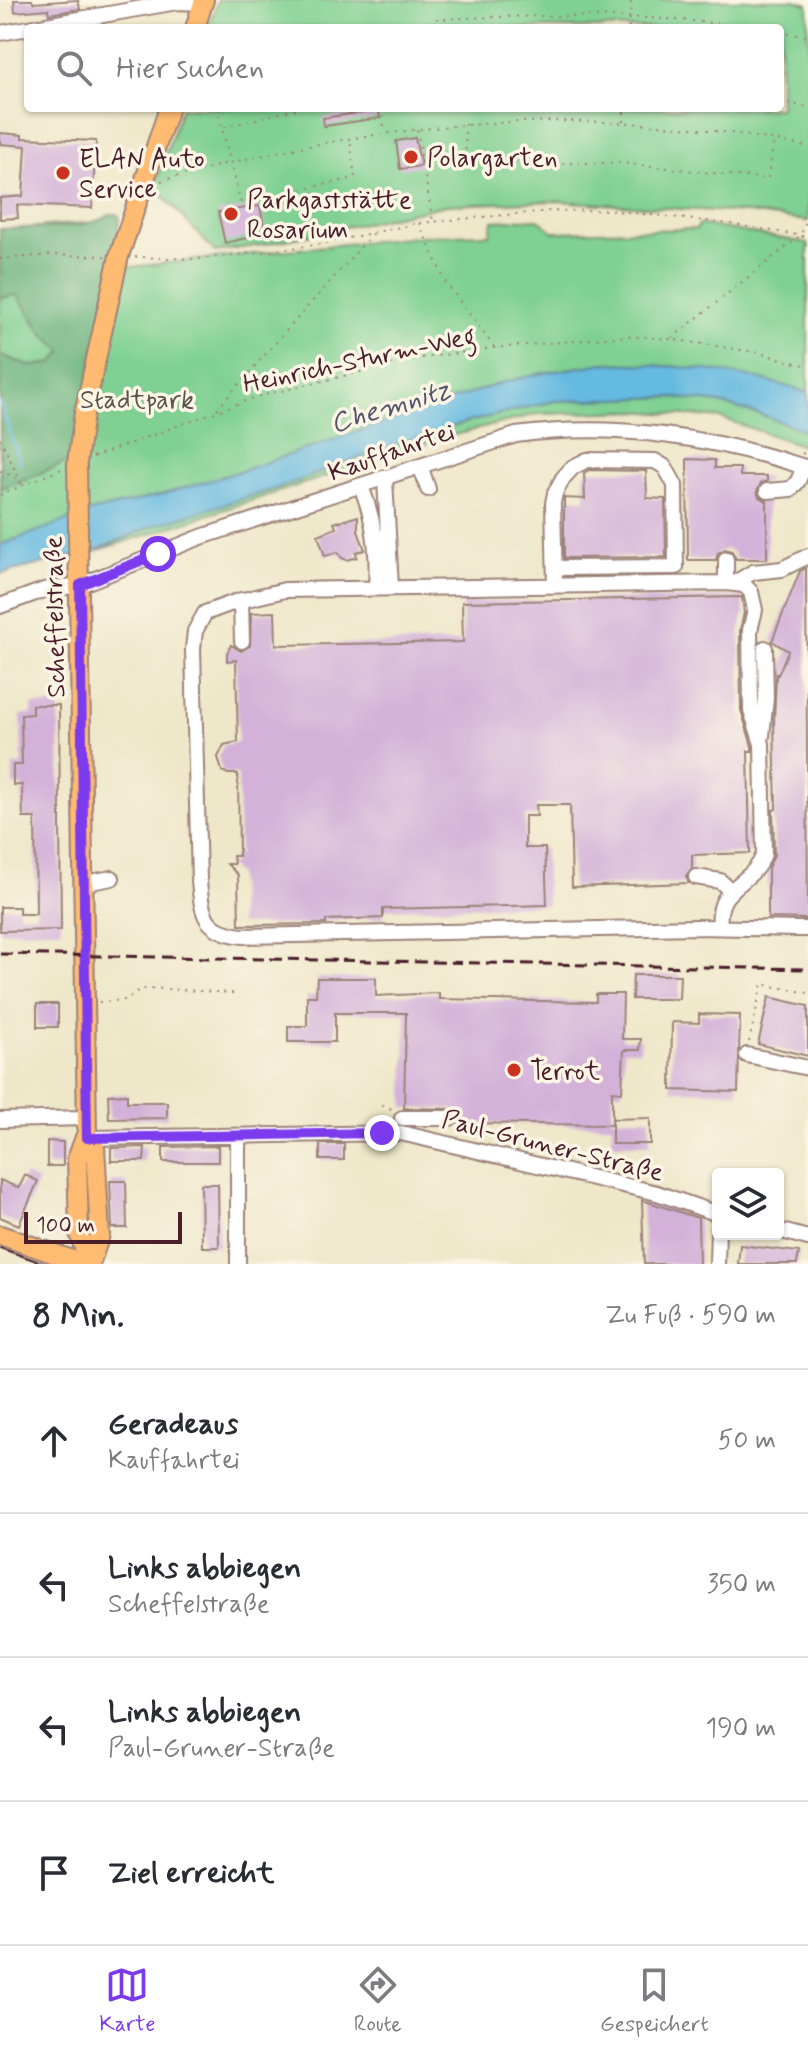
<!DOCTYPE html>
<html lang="de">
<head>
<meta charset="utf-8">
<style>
	body { margin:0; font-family:Mynerve,sans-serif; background:#f2f2f3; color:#2b2b33 }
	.controls { position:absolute; right:24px; bottom:24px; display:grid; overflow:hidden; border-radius:8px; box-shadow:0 2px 6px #0004 }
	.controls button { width:72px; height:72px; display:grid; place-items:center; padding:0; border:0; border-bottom:2px solid #e1e1e2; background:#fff; color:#2b2b33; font:40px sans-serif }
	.scale { position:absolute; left:24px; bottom:20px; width:158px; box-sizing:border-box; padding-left:8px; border:4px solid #4a1f2b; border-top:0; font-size:22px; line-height:28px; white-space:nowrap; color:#4a1f2b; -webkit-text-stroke:6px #fcf5e5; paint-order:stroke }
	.stop { position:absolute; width:24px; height:24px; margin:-18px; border:6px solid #7c3aed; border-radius:50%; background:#fff }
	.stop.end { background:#7c3aed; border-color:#fff; box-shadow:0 2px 8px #0008 }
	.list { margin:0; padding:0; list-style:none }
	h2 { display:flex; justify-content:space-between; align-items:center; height:104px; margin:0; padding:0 32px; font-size:34px }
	h2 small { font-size:26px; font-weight:400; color:#7c7c81 }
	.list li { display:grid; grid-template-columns:52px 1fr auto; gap:24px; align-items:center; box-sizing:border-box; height:144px; padding:0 32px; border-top:2px solid #e1e1e2 }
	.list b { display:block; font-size:30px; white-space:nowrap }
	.list p { margin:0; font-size:26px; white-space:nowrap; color:#7c7c81 }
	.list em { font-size:26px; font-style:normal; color:#7c7c81 }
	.icon { flex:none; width:44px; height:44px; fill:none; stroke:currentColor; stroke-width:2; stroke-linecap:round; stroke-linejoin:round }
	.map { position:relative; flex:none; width:808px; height:1264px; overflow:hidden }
	.search { position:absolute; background:#fff; box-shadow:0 2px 6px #0004; left:24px; right:24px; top:24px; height:88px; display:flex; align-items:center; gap:20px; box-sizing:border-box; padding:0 28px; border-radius:8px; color:#7c7c81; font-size:30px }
	.sheet { height:680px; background:#fff }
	nav { display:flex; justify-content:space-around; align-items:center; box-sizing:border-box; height:112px; border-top:2px solid #e1e1e2; background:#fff; font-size:22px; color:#7c7c81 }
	nav a { display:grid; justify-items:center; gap:4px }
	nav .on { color:#7c3aed }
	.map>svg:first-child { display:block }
</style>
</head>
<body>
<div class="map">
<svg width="808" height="1264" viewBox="0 0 808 1264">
	<rect width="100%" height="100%" fill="#fcf5e5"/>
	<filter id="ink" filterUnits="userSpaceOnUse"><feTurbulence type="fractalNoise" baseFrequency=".0125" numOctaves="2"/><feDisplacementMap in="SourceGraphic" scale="16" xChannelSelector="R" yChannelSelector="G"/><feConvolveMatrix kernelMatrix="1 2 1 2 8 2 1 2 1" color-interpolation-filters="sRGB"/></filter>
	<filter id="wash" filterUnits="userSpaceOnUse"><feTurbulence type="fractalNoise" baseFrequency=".006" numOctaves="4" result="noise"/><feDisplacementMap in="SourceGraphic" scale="32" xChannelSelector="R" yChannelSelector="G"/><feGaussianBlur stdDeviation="1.8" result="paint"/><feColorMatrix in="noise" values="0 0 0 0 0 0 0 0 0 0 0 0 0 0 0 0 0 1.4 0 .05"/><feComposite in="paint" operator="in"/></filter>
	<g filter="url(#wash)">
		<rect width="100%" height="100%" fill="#eee7c9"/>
		<path fill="#7fd092" stroke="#64785e" stroke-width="2" d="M 218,0 L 794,0 L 808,4 L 808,221 L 748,213 L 555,201 L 447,205 L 262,245 L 215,252 L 155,187 L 181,108 L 780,108 L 780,28 L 208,28 Z
			M 538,219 L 554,232 L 697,229 L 699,224 L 808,243 L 808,444 L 803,446 L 721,418 L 637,411 L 537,414 L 447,437 L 90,553 L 0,554 L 0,230 L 118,220 L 110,269 L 422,236 L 490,234 L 493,221 Z"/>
		<path fill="#67b27c" stroke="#586854" stroke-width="2" d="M 111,214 L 117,214 L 120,218 L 75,459 L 0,489 L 0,355 L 31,366 L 53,363 L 62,351 L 42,332 L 17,295 L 0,298 L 0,229 C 30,227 86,231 111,214 Z"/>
		<path fill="#65bae1" stroke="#586c86" stroke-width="2" d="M 605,363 C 674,365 742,370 808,393 L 808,432 L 765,416 L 719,403 L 670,397 L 554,401 L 468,422 L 395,445 L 278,488 L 155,525 L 94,551 L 0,574 L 0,545 L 90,512 L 157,496 L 244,470 L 504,382 L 543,373 Z"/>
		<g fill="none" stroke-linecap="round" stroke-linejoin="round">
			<path stroke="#65bae1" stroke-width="3" d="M 0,403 L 20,463"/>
		</g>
		<g id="blocks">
			<path fill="#d3b1d9" d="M 14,0 L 32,0 L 33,3 L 78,0 L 80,9 L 49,14 L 48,9 L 15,12 Z
				M 379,110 L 380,118 L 324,126 L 323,118 Z
				M 0,133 L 22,135 L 22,138 L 96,141 L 92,208 L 17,205 L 18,218 L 0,219 L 0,198 L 23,196 L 26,146 L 0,144 Z
				M 415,138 L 421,166 L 400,169 L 396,141 Z
				M 260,206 L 265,231 L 250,234 L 251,237 L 225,243 L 218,212 Z
				M 687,459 L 715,460 L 715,468 L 740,468 L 740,476 L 767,476 L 767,481 L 761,483 L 757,491 L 759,497 L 767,501 L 767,559 L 736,559 L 732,551 L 725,549 L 718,553 L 716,560 L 688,560 Z
				M 589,470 L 646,471 L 647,498 L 665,499 L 666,557 L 564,558 L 564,498 L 585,499 L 584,473 Z
				M 358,516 L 358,531 L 365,550 L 356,552 L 357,557 L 347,560 L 342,558 L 338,552 L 325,556 L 318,535 L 336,528 L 334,523 Z
				M 806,568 L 808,919 L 768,918 L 768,868 L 774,855 L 773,810 L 776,809 L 774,722 L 776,674 L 778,675 L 788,651 L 772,641 L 800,571 Z
				M 742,597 L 744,613 L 740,630 L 741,710 L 752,746 L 752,751 L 748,751 L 750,853 L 692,855 L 692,868 L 686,876 L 689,883 L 572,887 L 570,805 L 536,805 L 537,816 L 525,816 L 525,848 L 545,848 L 547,905 L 383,909 L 383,918 L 326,920 L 326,924 L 239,925 L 238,875 L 227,864 L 234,864 L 233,856 L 239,856 L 238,774 L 228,774 L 222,771 L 218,757 L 224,745 L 238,742 L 236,660 L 227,661 L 227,653 L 231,645 L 241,651 L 250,646 L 251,613 L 275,612 L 276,645 L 463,642 L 462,602 Z
				M 32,705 L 59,705 L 61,930 L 0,931 L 0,907 L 19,907 L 19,914 L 36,914 L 35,818 L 23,818 L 22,785 L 13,785 L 13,765 L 22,765 L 21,715 L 32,714 Z
				M 633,975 L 680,975 L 679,999 L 632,999 Z
				M 317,978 L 376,978 L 376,996 L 439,993 L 439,999 L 596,1002 L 596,994 L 623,994 L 622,1039 L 641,1039 L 640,1050 L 624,1050 L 622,1092 L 612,1091 L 612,1125 L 459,1123 L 459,1114 L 454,1109 L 404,1108 L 406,1013 L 335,1013 L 335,1042 L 288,1042 L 288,1026 L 307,1026 L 307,996 L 316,996 Z
				M 769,997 L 808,1006 L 808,1056 L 758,1044 Z
				M 37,1004 L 58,1004 L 58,1027 L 37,1027 Z
				M 699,1014 L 740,1015 L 738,1092 L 671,1090 L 672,1022 L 699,1023 Z
				M 127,1094 L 127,1102 L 167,1102 L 167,1118 L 109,1119 L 108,1095 Z
				M 650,1118 L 650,1144 L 612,1144 L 612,1119 Z
				M 47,1141 L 63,1142 L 63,1166 L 47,1166 Z
				M 320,1144 L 344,1144 L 344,1160 L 320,1160 Z
				M 218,1146 L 218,1162 L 163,1162 L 163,1147 Z
				M 145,1147 L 144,1161 L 111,1161 L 111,1148 Z
				M 25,1175 L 38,1181 L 19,1225 L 0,1217 L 0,1180 L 19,1188 Z
				M 110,1181 L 126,1181 L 127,1228 L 112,1228 Z
				M 201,1184 L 218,1184 L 219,1247 L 202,1247 Z
				M 642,1200 L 698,1218 L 699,1264 L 644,1264 Z
				M 740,1245 L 799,1252 L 797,1264 L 738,1264 Z"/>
		</g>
	</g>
	<g filter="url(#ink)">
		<use href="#blocks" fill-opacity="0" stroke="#9c837a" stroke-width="2"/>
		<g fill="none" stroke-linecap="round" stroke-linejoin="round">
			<g stroke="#9c837a" stroke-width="18">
				<path id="minor" d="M 0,33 L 177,2 L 203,3
					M 421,468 L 428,489
					M 385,479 L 391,588
					M 361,486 C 375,521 378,551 376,588
					M 767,491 L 791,489 L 798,481 L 804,467
					M 726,559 L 726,583
					M 555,568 L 676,567 L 675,485 L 665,467 L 655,461 L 587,460 L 573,467 L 563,478 L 555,493 L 553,503 L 555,585
					M 735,583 L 753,572 L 782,569 L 808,556
					M 241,600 L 242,641
					M 0,606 L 44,590 L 80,585 L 201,537 L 516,435 C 616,422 712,437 808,468
					M 762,736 L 766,698 L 765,648
					M 696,877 L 720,881 L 730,890
					M 85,883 L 112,878
					M 720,927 C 715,884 752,887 764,854 L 762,744 L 751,710 L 750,630 L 755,610 L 751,592 L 744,585 L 726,583 L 285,590 L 235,602 L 205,613 L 195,631 L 193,649 L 199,881 C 202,916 205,932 243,936 L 698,927 L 798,929 L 808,929
					M 747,1055 L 808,1068
					M 402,1118 L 450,1118
					M 0,1120 L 87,1118
					M 238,1136 L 238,1264
					M 87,1138 L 401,1133 L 657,1193 L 718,1214
					M 778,1230 L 808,1238
					M 717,1264 L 718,1230"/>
			</g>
			<g stroke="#9c837a" stroke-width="22">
				<path id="major" d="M 195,28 L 204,0
					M 87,1138 L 95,1147 L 100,1235 L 90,1264
					M 0,1235 L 84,1264
					M 89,1264 L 79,1233 L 77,1159 L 87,1132 L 77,463 L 84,413 L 119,256 L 169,108"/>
			</g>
			<path stroke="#9c837a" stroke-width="2" stroke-dasharray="2 6" stroke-linecap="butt" d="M 398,28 L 429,24 L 436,19 C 543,15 648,13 755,28
				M 629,28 L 631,0
				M 780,32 L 808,37
				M 780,102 L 808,107
				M 220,108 L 218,112 L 241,203 L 355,178 L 350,139
				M 383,108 L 384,131
				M 624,122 L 624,108
				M 465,124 L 466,164 L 621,163 L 768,179 L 774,140
				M 224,127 L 300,108
				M 417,130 L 433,222
				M 161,181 C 371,121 592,100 808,147
				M 419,223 L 446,283 L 494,347
				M 802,236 L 808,250
				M 135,257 L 197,259 L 237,255 L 315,245 L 419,223 L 549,211 L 609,210 L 730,224 L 808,237
				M 0,259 L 50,255 L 105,256
				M 672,338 L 801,235 L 808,215
				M 217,409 L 374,232
				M 0,438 L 21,483
				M 802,454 L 808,450
				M 93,457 L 256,397 L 415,359 L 494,348 L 627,336 L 670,339 L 755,352 L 808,366
				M 0,471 L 13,476 L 21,484
				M 0,495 L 64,468
				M 99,1002 L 126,1000 L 139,990 L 149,988 L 233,993
				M 749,1042 L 762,984 L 808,993
				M 382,1105 L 392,1109"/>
			<use href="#minor" stroke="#fff" stroke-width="14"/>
			<use href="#major" stroke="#febb71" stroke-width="18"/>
			<path stroke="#4a1f2b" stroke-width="2" d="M 0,1248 L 45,1264"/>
			<path stroke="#4a1f2b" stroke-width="3" stroke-dasharray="12 6" stroke-linecap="butt" d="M 0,954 L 808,969"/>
		</g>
	</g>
	<g fill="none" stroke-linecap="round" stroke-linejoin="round" filter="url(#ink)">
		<path stroke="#7c3aed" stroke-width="10" d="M 158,554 L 80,585 L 87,1138 L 382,1133"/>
	</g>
	<g fill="#c8321e" stroke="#fcf5e5" stroke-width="3">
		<circle cx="411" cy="157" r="8"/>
		<circle cx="63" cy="173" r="8"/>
		<circle cx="231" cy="214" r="8"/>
		<circle cx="514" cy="1070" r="8"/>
	</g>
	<g text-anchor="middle" stroke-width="7" stroke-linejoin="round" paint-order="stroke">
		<g font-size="26" fill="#4a1f2b" stroke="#fcf5e5" text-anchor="start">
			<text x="427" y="166">Polargarten</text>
			<text x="79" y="167">ELAN Auto<tspan x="79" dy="30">Service</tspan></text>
			<text x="247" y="208">Parkgaststätte<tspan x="247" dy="30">Rosarium</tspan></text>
			<text x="530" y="1079">Terrot</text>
		</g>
		<g font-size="26" fill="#4a1f2b" stroke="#fcf5e5">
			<text transform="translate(359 359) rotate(-12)" y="9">Heinrich-Sturm-Weg</text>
			<text transform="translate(391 451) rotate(-19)" y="9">Kauffahrtei</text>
			<text transform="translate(54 617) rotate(-91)" y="9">Scheffelstraße</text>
			<text transform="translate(553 1145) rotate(14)" y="9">Paul-Gruner-Straße</text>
		</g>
		<g font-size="26" fill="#5a544a" stroke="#fcf5e5">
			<text x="137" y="408">Stadtpark</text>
		</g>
		<g font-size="28" font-style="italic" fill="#53556b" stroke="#fcf5e5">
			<text transform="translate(390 405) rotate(-17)" y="10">Chemnitz</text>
		</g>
	</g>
</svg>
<div class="controls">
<button><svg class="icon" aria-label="layers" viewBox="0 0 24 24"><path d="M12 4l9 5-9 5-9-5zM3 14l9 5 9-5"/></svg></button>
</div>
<div class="scale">100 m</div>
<div class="stop" style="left:158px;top:554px"></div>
<div class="stop end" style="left:382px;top:1133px"></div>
<div class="search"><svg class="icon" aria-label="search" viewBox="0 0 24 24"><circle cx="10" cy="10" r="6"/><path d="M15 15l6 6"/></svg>Hier suchen</div>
</div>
<section class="sheet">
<h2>8 Min.<small>Zu Fuß · 590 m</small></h2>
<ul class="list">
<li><svg class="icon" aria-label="ahead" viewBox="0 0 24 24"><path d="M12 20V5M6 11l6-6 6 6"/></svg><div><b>Geradeaus</b><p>Kauffahrtei</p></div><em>50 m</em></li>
<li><svg class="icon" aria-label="left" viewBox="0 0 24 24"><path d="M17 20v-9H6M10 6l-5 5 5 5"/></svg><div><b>Links abbiegen</b><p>Scheffelstraße</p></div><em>350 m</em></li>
<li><svg class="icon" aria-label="left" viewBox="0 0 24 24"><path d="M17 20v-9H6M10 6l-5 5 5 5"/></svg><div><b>Links abbiegen</b><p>Paul-Gruner-Straße</p></div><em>190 m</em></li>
<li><svg class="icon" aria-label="arrive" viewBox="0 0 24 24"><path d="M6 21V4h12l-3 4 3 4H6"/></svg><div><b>Ziel erreicht</b></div></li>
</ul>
</section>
<nav>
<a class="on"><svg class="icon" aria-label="map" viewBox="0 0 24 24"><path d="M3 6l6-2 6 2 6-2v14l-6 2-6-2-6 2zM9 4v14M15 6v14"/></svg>Karte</a>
<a><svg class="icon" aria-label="directions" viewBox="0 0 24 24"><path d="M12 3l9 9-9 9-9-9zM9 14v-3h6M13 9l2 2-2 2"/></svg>Route</a>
<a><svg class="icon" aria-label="saved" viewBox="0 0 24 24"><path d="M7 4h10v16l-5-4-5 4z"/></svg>Gespeichert</a>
</nav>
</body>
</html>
